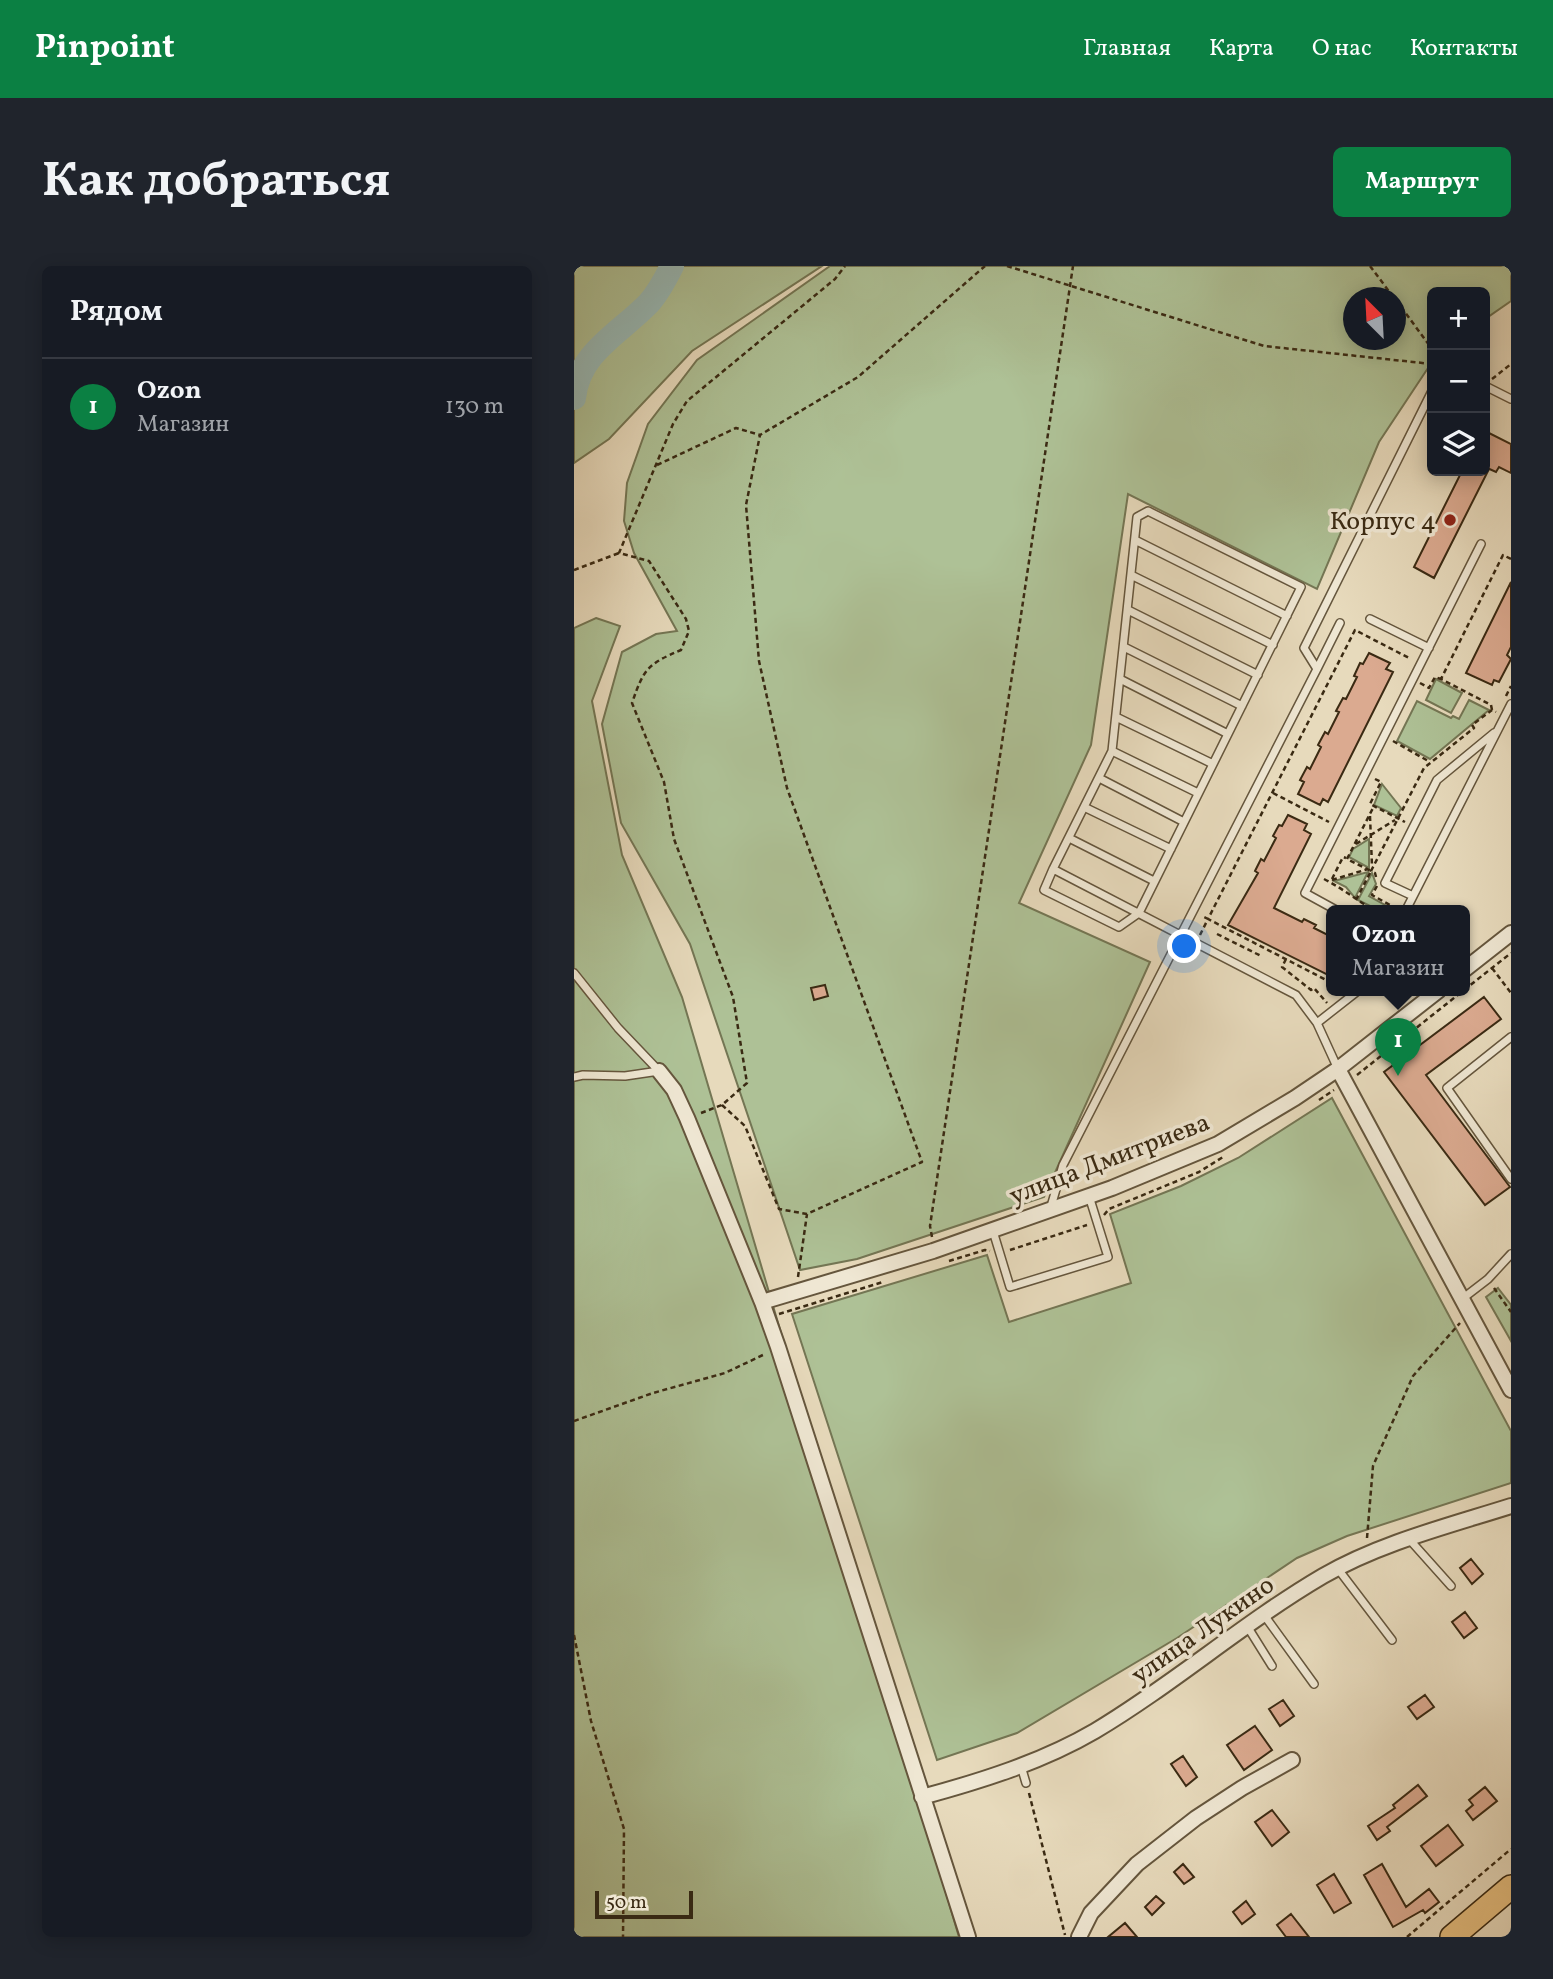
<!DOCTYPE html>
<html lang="ru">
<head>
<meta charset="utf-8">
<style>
	body { margin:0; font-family:Vollkorn,serif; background:#20242c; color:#f1f3f6 }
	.controls { position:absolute; right:21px; top:21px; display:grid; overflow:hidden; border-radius:10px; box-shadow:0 4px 18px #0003 }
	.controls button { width:63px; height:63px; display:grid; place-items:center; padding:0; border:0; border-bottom:2px solid #363941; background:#171b24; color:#f1f3f6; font:35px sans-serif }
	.compass { position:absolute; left:769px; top:21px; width:63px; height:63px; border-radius:50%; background:#171b24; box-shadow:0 4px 18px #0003; rotate:336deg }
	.scale { position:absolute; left:21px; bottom:18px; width:98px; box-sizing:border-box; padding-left:7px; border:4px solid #3a2a13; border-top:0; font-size:19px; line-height:24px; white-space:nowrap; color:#3a2a13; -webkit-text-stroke:5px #efe7d3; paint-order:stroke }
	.you { position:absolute; left:611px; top:681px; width:24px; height:24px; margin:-18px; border:5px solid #fff; border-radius:50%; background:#1a73e8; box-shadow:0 0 0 10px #1a73e833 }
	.badge { display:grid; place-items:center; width:46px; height:46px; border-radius:50%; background:#0b8043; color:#fff; font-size:23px; font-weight:700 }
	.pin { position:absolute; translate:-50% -58px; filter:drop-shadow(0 2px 4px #0008) }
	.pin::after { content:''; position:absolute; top:37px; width:24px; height:21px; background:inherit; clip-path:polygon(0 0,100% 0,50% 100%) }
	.popup { position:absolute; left:752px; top:639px; width:144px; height:91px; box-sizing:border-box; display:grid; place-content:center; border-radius:10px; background:#171b24; filter:drop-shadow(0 2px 5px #0005); font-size:23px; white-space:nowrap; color:#9ea1a6 }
	.popup b { font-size:26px; color:#f1f3f6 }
	.popup::after { content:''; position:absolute; left:50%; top:100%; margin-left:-14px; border:14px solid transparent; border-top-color:#171b24 }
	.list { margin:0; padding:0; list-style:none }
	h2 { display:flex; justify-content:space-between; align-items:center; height:91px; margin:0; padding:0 28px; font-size:30px }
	h2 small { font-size:23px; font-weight:400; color:#9ea1a6 }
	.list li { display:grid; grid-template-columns:46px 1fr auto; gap:21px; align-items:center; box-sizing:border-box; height:98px; padding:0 28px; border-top:2px solid #363941 }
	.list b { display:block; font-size:26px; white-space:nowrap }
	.list p { margin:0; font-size:23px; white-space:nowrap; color:#9ea1a6 }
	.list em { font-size:23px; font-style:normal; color:#9ea1a6 }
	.icon { flex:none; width:38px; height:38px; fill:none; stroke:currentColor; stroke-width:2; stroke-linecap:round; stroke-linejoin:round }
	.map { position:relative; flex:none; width:937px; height:1671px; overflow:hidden; border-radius:10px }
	header { display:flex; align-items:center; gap:42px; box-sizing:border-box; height:98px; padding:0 35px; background:#0b8043; color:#fff }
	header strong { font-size:33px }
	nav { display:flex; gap:38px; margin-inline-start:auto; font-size:24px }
	.intro { display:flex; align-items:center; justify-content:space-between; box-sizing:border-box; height:168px; padding:0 42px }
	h1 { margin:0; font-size:49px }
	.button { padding:18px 32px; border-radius:10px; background:#0b8043; color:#fff; font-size:24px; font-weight:700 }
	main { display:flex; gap:42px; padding:0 42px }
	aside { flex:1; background:#171b24; border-radius:10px; box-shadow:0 4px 18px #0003 }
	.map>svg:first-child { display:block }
</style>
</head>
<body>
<header>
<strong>Pinpoint</strong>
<nav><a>Главная</a><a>Карта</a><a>О нас</a><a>Контакты</a></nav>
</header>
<div class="intro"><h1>Как добраться</h1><a class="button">Маршрут</a></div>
<main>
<aside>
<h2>Рядом<small></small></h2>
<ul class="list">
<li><span class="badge">1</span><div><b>Ozon</b><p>Магазин</p></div><em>130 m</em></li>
</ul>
</aside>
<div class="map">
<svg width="937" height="1671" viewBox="0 0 937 1671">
	<rect width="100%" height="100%" fill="#e7dabc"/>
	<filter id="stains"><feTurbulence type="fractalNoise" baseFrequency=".00286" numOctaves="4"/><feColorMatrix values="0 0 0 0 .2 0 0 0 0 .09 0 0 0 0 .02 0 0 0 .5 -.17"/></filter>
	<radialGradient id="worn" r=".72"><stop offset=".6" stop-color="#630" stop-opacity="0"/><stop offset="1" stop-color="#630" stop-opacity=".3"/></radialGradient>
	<path fill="#aec196" stroke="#747654" stroke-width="2" fill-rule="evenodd" d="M 0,0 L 248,0 L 118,85 L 35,173 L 0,197 Z
		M 256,0 L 937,0 L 937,35 L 911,53 L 911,26 L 858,26 L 858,96 L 805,176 L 743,323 L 554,228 L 517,479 L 445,637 L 576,696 L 470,931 L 283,993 L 226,1004 L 116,678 L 47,557 L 28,458 L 48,386 L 82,368 L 103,365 L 60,287 L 50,255 L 53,217 L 74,158 L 123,94 ZM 780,32 L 822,32 L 822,74 L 780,74 Z
		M 22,352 L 46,360 L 18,435 L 48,589 L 108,731 L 385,1671 L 0,1671 L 0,362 Z
		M 862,413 L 888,427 L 877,447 L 852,434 Z
		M 895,434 L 915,444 L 856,493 L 823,475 L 843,435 L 877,452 L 879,450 L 885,453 Z
		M 808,518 L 827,542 L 823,550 L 800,539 Z
		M 795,573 L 795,602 L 775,591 L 779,583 Z
		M 794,606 L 781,632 L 772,621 L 760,615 Z
		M 798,607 L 802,618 L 795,630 L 820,644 L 804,644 L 784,634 Z
		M 758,832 L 937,1165 L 937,1217 L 773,1270 L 723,1292 L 603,1372 L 443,1467 L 363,1494 L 218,1048 L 413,989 L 435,1056 L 557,1017 L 536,948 L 607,920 L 664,892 Z
		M 924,1022 L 937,1039 L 937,1075 L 912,1031 Z"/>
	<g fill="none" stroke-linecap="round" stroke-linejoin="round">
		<path stroke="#98bab7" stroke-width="24" d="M 0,132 C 5,86 45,68 75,37 C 84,27 92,12 98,0"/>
	</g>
	<path fill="#dbaa90" stroke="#3a2a13" stroke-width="2" d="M 911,165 L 937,178 L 937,207 L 925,201 L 922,206 L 911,201 Z
		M 888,205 L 914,205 L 860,312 L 840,301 Z
		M 937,316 L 937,381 L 933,389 L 937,393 L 925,416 L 920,414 L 918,419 L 892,407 Z
		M 795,387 L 816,397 L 812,403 L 819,406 L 754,536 L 749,533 L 746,539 L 724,528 L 730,516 L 726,514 L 733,501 L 736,503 L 747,481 L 744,479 L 751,466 L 754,468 L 765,446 L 762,445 L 769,432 L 772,433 L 783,411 L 780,410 L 786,397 L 789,398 Z
		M 714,549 L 733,558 L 730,564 L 737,568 L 700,642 L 728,656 L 730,653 L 742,659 L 740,662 L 758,671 L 758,711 L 654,659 L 684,607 L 681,605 L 687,593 L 690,595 L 702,572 L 699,570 L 705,559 L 708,560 Z
		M 251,719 L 254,730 L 240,734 L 237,722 Z
		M 910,731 L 927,753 L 852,809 L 936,921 L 911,939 L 810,806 Z
		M 897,1293 L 909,1308 L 898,1318 L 886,1302 Z
		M 891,1346 L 903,1362 L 890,1372 L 878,1356 Z
		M 851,1429 L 860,1441 L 843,1453 L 834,1441 Z
		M 709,1434 L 720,1450 L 706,1460 L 695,1443 Z
		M 681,1460 L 698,1484 L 670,1504 L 653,1479 Z
		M 609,1490 L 623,1511 L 612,1520 L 597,1498 Z
		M 844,1519 L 853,1530 L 813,1561 L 816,1565 L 803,1574 L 794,1560 L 821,1542 L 819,1539 Z
		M 911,1521 L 923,1535 L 899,1554 L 892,1545 L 899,1539 L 895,1534 Z
		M 698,1544 L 715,1566 L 698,1580 L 681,1556 Z
		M 874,1559 L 889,1579 L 862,1600 L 847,1580 Z
		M 609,1598 L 620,1611 L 610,1618 L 600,1606 Z
		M 808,1598 L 832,1641 L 855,1623 L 865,1636 L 851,1647 L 849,1644 L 819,1661 L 790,1609 Z
		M 760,1608 L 777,1637 L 760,1647 L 743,1619 Z
		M 582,1630 L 590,1637 L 578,1649 L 571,1641 Z
		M 672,1635 L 681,1648 L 668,1658 L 659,1646 Z
		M 717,1648 L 735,1671 L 712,1671 L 703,1659 Z
		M 551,1657 L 563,1671 L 534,1671 Z"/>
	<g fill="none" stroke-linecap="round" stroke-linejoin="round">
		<g stroke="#65563d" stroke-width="10">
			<path id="lane" d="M 911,120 L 937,133
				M 561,274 L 713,350
				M 557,309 L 699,379
				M 554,344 L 684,409
				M 796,353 L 855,382
				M 550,381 L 668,440
				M 743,403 L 766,357
				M 546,413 L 654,468
				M 542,451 L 639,498
				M 538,485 L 624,527
				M 525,512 L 610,556
				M 510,541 L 597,583
				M 495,572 L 580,615
				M 479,603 L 470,624 L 545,661 L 565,647 L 727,321 L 574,245 L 563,251 L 538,485 L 479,603 L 722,729 L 743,757 L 764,803
				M 839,630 L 811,617 L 863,514 L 920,467
				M 762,644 L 731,627 L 907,278
				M 832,644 L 937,438
				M 0,707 L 44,762 L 85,805
				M 743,757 L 785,724
				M 937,771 L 873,822 L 937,913
				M 0,811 L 9,809 L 51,810 L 85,805
				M 476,944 L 489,899 L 743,403 L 730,382 L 858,125
				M 419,965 L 436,1021 L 534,991 L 515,930
				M 888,1033 L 914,1013 L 937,988
				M 835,1273 L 877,1320
				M 764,1303 L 818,1374
				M 690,1349 L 740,1418
				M 673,1360 L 698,1400
				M 447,1500 L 452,1517"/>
		</g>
		<g stroke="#65563d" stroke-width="18">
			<path id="street" d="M 890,704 L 937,667
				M 764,803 L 937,1124
				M 85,805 L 100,824 L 113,852 L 188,1036 L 204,1081 L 394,1671
				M 188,1036 L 359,985 L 538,922 L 644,878 L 721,832 L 764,803 L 865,724
				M 348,1531 C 407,1515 468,1496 521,1465 C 600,1418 669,1357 749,1310 C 806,1277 874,1260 937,1240
				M 505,1671 L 517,1647 L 563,1598 L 622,1552 L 668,1522 L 718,1494"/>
		</g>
		<g stroke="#3a2a13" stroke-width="26">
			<path id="primary" d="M 878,1671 L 937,1621"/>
		</g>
		<path stroke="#3a2a13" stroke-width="2.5" stroke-dasharray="5 3.5" stroke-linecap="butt" d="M 433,0 L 690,80 L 858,98
			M 796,0 L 820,32
			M 822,34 L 858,83
			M 918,113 L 937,98
			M 83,199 L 162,162 L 186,169
			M 0,304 L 45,287
			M 846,417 L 855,422 L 861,411 L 867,413
			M 932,430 L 937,420
			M 918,444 L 917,439 L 867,413 L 929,289 L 937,293
			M 819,475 L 856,496
			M 801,513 L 807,516 L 796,538 L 831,556
			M 699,527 L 755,556
			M 796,550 L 798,600
			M 782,578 L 821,554
			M 802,611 L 801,607 L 797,605 L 850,502 L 900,462 L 898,459 L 918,444 L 922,446
			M 750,613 C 768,622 782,634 800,644
			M 758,613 L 769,591 L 772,592
			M 758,614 L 794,603
			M 803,620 L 798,629 L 823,643
			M 782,634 L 797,605 L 773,593 L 800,540
			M 643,668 L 687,690
			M 626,669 L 634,653 L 628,650
			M 712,693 L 708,701 L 737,724 L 740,722 L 753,737
			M 918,702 L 937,727
			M 758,717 L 634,653 L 781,364 L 837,393
			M 890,724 L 937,687
			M 783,809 L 890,724
			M 745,834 L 760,824
			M 148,839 L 171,860 L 205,943 L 233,948 L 348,896 L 213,522 L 185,395 L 172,239 L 186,169 L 284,111 L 411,0
			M 127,847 L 148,839 L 173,817 L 159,731 L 100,573 L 90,516 L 58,437 C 70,402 74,398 107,384 L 115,365 L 112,353 L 75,295 L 45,287 L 99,158 L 113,135 L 261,13 L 271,0
			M 530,949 L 535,943 L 625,906 L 649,891
			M 358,971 L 356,960 L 499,0
			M 436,984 L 513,959
			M 375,995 L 411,984 L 416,985
			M 224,1011 L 233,948
			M 920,1022 L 937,1046
			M 205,1048 L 309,1016
			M 0,1155 L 79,1127 L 151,1107 L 191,1088
			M 793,1272 L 799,1200 L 839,1110 L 886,1057
			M 0,1369 L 17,1455 L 50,1563 L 49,1671
			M 455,1527 L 491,1669
			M 833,1671 L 937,1583"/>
		<use href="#lane" stroke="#efe7d3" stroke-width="7"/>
		<use href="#street" stroke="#efe7d3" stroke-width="14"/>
		<use href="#primary" stroke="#e4bd7e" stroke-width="23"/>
	</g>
	<circle fill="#8f2418" stroke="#efe7d3" stroke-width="2.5" cx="876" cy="254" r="7"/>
	<g text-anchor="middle" stroke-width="7" stroke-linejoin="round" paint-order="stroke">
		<g font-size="26" fill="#3a2a13" stroke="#efe7d3" text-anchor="end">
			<text x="862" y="263">Корпус 4</text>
		</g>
		<g font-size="26" fill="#3a2a13" stroke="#efe7d3">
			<text transform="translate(535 892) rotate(-21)" y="9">улица Дмитриева</text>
			<text transform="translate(628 1363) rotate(-35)" y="9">улица Лукино</text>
		</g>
	</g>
	<rect width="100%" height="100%" filter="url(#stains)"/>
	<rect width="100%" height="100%" fill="url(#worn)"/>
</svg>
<div class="controls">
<button>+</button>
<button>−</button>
<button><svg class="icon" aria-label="layers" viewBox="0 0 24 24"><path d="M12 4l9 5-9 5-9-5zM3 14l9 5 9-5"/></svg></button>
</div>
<svg class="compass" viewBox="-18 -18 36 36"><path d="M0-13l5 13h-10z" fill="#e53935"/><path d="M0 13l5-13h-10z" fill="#9ea1a6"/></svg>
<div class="scale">50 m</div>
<div class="you"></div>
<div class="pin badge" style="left:824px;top:810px">1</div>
<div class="popup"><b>Ozon</b>Магазин</div>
</div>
</main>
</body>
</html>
